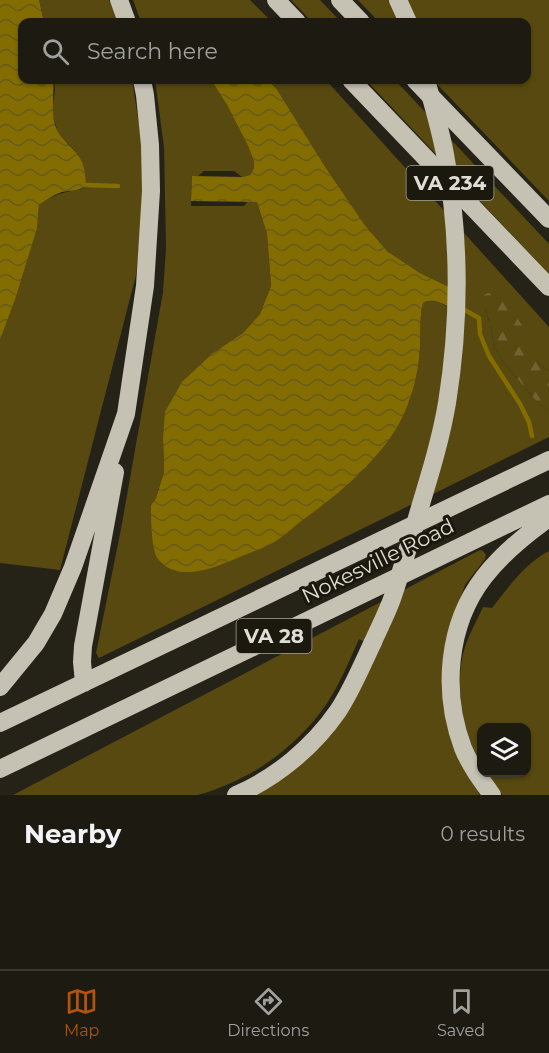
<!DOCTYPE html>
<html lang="en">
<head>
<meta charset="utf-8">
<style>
	body { margin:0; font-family:Montserrat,sans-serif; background:#25231a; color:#f1f3f6 }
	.controls { position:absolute; right:18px; bottom:18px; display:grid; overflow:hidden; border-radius:12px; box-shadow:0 2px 4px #0004 }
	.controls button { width:54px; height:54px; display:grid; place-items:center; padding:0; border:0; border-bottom:2px solid #3a3831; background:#1c1a11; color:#f1f3f6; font:30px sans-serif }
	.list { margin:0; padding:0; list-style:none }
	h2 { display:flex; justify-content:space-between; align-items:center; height:78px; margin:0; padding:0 24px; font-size:26px }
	h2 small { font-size:20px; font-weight:400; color:#a0a19f }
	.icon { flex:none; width:33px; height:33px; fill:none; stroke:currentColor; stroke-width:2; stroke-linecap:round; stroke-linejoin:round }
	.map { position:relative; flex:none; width:549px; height:795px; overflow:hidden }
	.search { position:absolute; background:#1c1a11; box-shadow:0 2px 4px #0004; left:18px; right:18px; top:18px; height:66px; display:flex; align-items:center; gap:15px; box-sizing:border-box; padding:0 21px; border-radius:12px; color:#a0a19f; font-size:22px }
	.sheet { height:174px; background:#1c1a11 }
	nav { display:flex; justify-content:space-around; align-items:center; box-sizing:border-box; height:84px; border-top:2px solid #3a3831; background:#1c1a11; font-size:16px; color:#a0a19f }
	nav a { display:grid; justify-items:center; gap:3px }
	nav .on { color:#b45309 }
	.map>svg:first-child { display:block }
</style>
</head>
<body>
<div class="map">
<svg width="549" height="795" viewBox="0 0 549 795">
	<defs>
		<pattern id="forest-firs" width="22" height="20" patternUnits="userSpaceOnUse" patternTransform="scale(1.5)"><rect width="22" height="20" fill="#57490f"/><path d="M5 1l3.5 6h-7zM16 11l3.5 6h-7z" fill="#6f6331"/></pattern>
		<pattern id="water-waves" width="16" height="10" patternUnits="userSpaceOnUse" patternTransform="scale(1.5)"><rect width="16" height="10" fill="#846d00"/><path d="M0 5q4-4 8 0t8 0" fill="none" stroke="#675a1d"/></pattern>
	</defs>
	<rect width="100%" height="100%" fill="#252217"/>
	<path fill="#57490f" d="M 39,0 L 109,0 L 118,22 L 44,22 Z
		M 133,0 L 250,0 L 272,22 L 141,22 Z
		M 291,0 L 320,0 L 341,22 L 312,22 Z
		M 358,0 L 549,0 L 549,201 L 433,80 L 526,80 L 526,22 L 379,22 Z
		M 54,80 L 132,80 L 144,156 L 143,211 L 136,275 L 60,570 L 0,563 L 0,340 L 15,300 L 37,229 L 39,205 C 53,194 65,192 82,189 L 75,151 L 58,133 L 52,113 L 55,90 Z
		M 155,80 L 211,80 L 227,105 L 248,146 L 254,162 L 254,168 L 250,175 L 242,177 L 234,171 L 204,171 L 198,176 L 192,176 L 191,206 L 244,206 L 248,201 L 257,202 L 267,234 L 271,286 L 260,314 L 243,333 L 213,353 L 163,438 L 164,472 L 156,498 L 151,505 L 153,537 L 409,402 C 413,385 418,368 420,350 C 421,334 419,319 423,303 C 436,296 450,309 462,316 L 445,285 L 420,273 L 387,251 L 364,224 L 326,168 L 276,88 L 267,80 L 326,80 L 549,327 L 549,371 C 536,365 533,351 530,339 L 485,308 L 491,327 L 494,347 L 504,363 L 536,401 L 549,411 L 549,437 L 99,658 L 96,653 L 121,529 L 163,292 L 166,248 L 164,147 Z
		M 366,80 L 395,80 L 549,244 L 549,274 Z
		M 481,550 L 484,552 L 486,555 L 485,559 L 465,585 L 451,625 L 450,736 L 456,754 L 480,795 L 249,795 L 281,777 L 377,648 L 359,639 C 348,664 337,691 320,713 C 289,753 247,781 198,795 L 13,795 L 478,551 Z
		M 549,551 L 549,795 L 502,795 L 486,773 L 526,772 L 526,728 L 482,728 L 482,765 C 463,735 455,688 463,654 C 467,638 476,622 483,607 L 492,608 C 509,587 525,563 549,551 Z"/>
	<path fill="url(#forest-firs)" d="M 488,293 C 491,293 495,294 497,296 C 506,302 526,329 530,339 C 535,351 535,365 549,371 L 549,411 L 536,401 L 504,363 L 494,347 L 491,327 L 485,308 L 484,295 Z"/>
	<path fill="url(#water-waves)" d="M 0,0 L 39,0 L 44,22 L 22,22 L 22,80 L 53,80 C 55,98 49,114 58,132 C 60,136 64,139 67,143 C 82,158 85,164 86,185 C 79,192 70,190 62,192 C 53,195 46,200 39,205 L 37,229 L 15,300 L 0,340 Z
		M 211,80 L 267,80 L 276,88 L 326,168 L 364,224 L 387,251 L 420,273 L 445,285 L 452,289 L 463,316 C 452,310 436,295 423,303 C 419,319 421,333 420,348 C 418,379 408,413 390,438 C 366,472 333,498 300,522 C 291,529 282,538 271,544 C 262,549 251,552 242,556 C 218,566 179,585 158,559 C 151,550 151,517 151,505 L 156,498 L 164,472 L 163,438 L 165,412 L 182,382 L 213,353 L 243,333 L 260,314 L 271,286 L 267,234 L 257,202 L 191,201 L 192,176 L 242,177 L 250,175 L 254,168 L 254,162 L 248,146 L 227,105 Z"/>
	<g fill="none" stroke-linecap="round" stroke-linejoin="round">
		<path stroke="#846d00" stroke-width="4.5" d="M 86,185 L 118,186
			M 461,308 L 479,318 L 480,334 L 489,356 L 520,404 L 529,422 L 532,436"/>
		<path stroke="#c5c1b3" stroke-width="18" d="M 119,0 L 127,22
			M 276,0 L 297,22
			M 340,0 L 361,22
			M 398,0 L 408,22
			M 351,80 L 549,287
			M 415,80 L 549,219
			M 84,683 L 82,662 L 83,646 L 115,472
			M 0,687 L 36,643 L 53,614 L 73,567 L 126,414 L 145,286 L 151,191 L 150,145 L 145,95 L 142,80
			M 0,723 L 549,460
			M 0,769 L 549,504
			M 236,795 C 276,778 313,747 338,711 C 352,690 362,665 373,642
			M 492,795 C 481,780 470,765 463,748 C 442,692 447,625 484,577 C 502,554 525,535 549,518"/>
		<path stroke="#c5c1b3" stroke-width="18" d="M 373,642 C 380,626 388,611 393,596 C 403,566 412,535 421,504 C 431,471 441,438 447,403 C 460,322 460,236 445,154 C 440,129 433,104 426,80"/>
	</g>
	<g text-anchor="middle" stroke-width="6" stroke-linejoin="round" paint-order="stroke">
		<g fill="#1b180e" stroke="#a4a29a" stroke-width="1.5">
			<rect x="406.5" y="166" width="87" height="34" rx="4.5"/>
			<rect x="236.5" y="619" width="75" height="34" rx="4.5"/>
		</g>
		<g font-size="20" font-weight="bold" fill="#dfddd6">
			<text x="450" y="190">VA 234</text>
			<text x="274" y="643">VA 28</text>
		</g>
		<g font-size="21" fill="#dfddd6" stroke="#1b180e">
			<text transform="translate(378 561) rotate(-26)" y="7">Nokesville Road</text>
		</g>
	</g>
</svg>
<div class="controls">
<button><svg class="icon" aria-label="layers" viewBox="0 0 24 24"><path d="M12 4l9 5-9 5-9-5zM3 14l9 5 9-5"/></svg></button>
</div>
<div class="search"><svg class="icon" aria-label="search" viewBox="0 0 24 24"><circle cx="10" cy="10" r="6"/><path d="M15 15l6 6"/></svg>Search here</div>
</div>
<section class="sheet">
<h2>Nearby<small>0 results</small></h2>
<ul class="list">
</ul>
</section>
<nav>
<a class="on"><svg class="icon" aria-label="map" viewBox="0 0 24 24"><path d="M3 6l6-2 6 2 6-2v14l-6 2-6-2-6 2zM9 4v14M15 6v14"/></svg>Map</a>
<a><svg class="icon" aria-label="directions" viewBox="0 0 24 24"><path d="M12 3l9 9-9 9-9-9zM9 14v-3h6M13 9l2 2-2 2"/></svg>Directions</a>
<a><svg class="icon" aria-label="saved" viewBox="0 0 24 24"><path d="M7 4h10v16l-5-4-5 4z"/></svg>Saved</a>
</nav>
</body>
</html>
